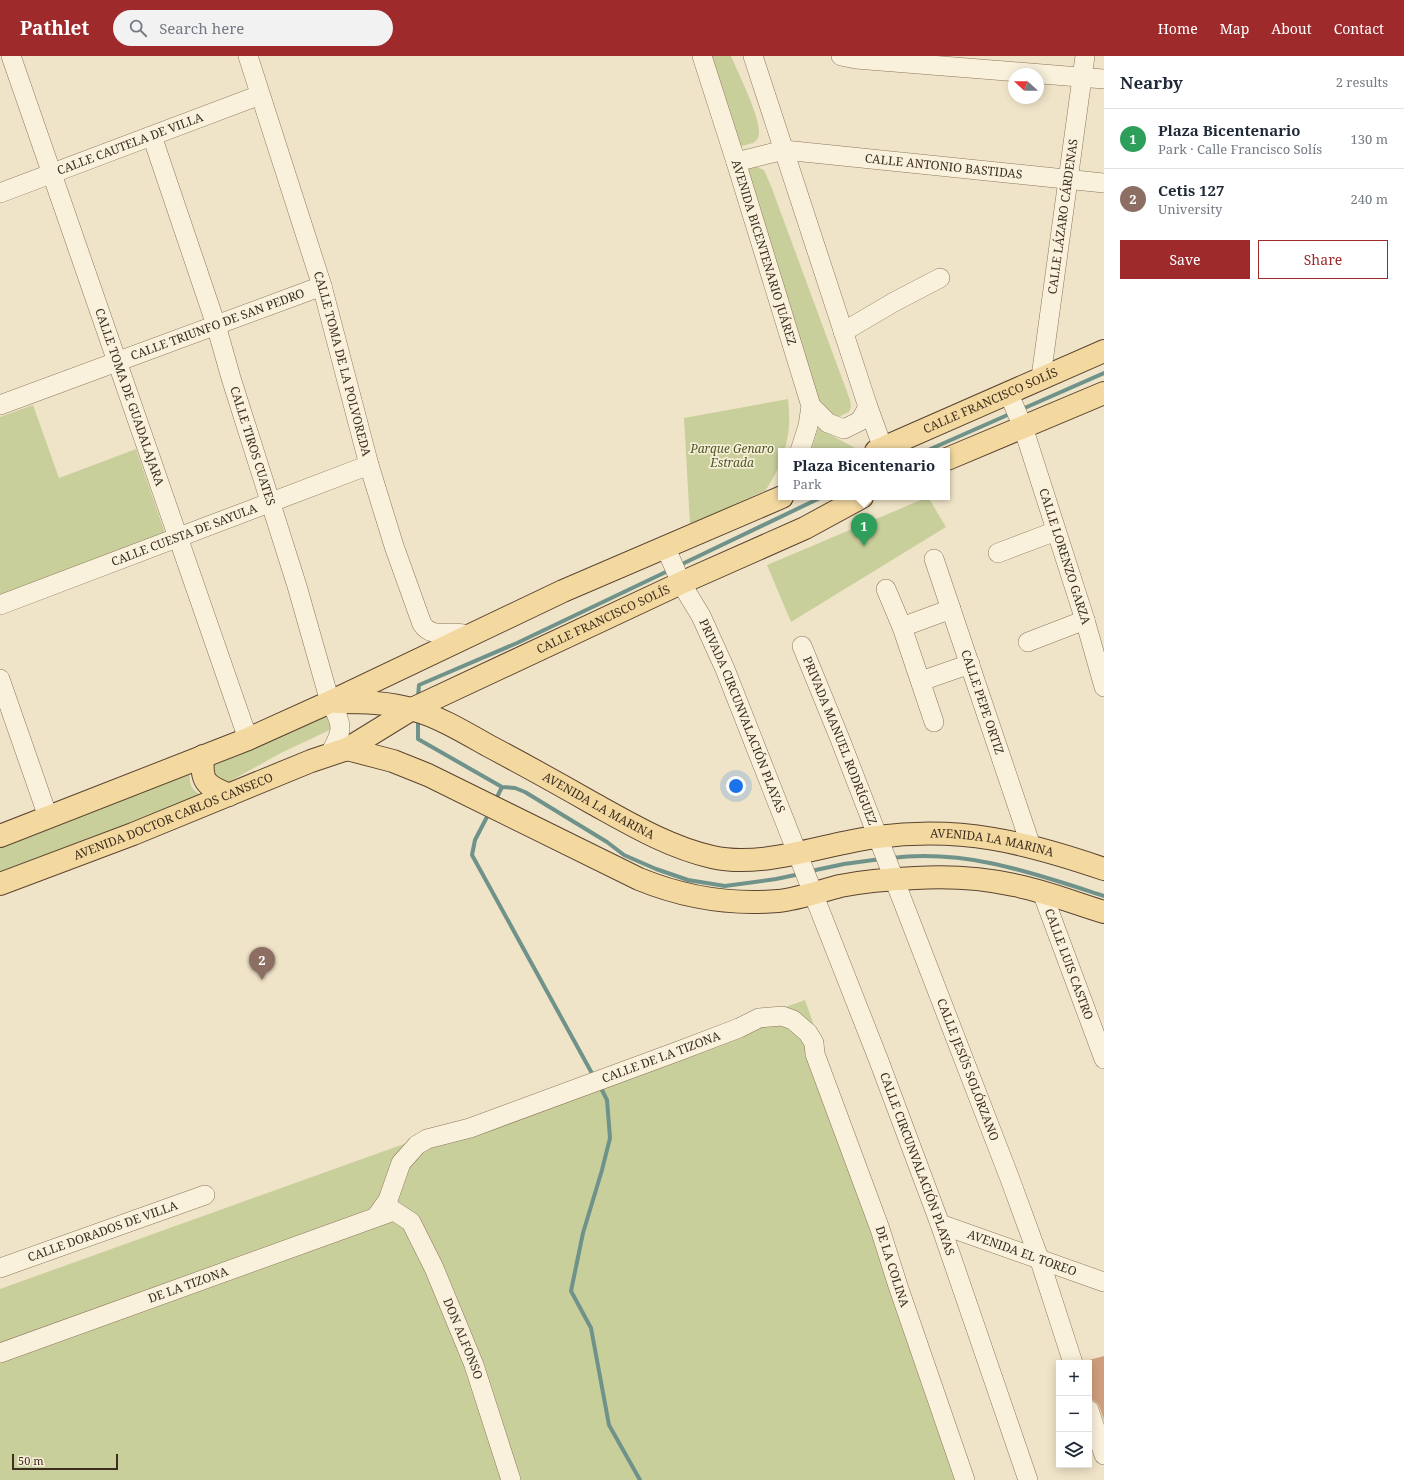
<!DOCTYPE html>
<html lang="en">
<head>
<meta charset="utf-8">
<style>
	body { margin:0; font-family:"Noto Serif",serif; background:#f2f2f3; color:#1f2937 }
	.controls { position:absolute; right:12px; bottom:12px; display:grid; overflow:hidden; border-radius:0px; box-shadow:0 2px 10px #0003 }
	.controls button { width:36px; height:36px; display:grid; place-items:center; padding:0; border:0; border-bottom:1px solid #e0e1e3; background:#fff; color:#1f2937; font:20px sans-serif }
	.compass { position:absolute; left:1008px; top:12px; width:36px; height:36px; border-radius:50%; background:#fff; box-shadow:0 2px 10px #0003; rotate:291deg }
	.scale { position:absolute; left:12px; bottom:10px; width:106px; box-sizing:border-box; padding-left:4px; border:2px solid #3d2e20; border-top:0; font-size:11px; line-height:14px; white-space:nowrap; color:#3d2e20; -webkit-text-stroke:3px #f7eed8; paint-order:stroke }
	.you { position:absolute; left:736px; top:730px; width:14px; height:14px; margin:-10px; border:3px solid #fff; border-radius:50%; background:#1a73e8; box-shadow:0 0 0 6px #1a73e833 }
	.badge { display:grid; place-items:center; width:26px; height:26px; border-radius:50%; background:#9e2a2b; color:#fff; font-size:13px; font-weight:700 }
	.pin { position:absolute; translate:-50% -33px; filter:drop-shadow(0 1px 2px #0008) }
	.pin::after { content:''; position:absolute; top:21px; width:14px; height:12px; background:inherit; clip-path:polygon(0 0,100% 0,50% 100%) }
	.popup { position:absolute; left:778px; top:392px; width:172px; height:52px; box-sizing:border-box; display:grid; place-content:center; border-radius:0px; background:#fff; filter:drop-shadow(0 1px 3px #0005); font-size:13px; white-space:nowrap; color:#747a83 }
	.popup b { font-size:15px; color:#1f2937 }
	.popup::after { content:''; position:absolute; left:50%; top:100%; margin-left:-8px; border:8px solid transparent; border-top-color:#fff }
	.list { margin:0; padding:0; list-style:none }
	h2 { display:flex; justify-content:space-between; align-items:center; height:52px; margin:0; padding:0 16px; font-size:17px }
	h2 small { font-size:13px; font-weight:400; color:#747a83 }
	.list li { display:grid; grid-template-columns:26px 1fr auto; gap:12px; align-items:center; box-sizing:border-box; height:60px; padding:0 16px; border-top:1px solid #e0e1e3 }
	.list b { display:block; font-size:15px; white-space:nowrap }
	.list p { margin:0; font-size:13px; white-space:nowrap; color:#747a83 }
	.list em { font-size:13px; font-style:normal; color:#747a83 }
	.actions { display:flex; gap:8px; padding:12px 16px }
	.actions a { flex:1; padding:9px 0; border:1px solid #9e2a2b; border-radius:0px; text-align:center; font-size:14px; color:#9e2a2b }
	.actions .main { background:#9e2a2b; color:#fff }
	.icon { flex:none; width:22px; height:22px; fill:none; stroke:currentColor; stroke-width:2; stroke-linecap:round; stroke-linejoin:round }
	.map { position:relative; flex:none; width:1104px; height:1424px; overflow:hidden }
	header { display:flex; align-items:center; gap:24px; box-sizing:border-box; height:56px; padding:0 20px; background:#9e2a2b; color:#fff }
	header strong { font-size:19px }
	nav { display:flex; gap:22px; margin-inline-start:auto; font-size:14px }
	.search { width:280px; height:36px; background:#f2f2f3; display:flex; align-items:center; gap:10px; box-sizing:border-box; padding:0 14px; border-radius:22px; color:#747a83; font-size:15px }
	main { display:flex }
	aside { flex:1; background:#fff }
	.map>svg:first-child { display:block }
</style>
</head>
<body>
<header>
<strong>Pathlet</strong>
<div class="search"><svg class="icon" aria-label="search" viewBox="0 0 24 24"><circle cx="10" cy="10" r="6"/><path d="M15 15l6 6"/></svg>Search here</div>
<nav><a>Home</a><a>Map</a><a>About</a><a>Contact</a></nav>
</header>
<main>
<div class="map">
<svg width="1104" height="1424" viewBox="0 0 1104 1424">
	<rect width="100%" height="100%" fill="#f0e4c8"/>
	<path fill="#c9cf9b" d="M 704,0 L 731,0 C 738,17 760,60 759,77 C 759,82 756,85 753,87 L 742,90 L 735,86 Z
		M 757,111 L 764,114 L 771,130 L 850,344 L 851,351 L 849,356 L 838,361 L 821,355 L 743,119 L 749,112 Z
		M 788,343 C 790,361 790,378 784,395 L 781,395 L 781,404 L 778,413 L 766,434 L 690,469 L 684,362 Z
		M 33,349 L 59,422 L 136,393 L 166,480 L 0,542 L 0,361 Z
		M 818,372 L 855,392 L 849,395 L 811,395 Z
		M 928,441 L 946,471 L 791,566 L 767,509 Z
		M 326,661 L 332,661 L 336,671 L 281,697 L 223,729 L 212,725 L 211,709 L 219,707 L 285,673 Z
		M 190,714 C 189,727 190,734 203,740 L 0,819 L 0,785 Z
		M 805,944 L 975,1424 L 0,1424 L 0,1233 Z"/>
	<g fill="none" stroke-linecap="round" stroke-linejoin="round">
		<path stroke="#6f938a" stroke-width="4" d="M 1020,354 L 1104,317
			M 926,395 L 1012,357
			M 678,510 L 822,441
			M 418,641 L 419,629 L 517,587 L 670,514
			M 418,662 L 418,683 L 502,731
			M 495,745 L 502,731 L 515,732 L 525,736 L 607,786 L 624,799 L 656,813 L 688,824 L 725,830 L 776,823 L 800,818
			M 489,757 L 475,784 L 472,799 L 594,1021
			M 891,802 C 967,793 1033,817 1104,840
			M 811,815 L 844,808 L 881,803
			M 600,1030 L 607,1044 L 610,1082 L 602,1114 L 583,1177 L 571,1235 L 591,1272 L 609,1369 L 640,1424"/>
	</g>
	<path fill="#cf9f7d" d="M 1104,1300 L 1104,1364 L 1099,1350 L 1096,1346 L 1091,1343 L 1089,1337 L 1089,1304 Z"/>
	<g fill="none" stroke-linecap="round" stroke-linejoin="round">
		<g stroke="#8d765c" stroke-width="20">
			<g id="minor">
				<path id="s1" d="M 11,0 L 248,683"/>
				<path id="s2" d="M 248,0 L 322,230 L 369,409 L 394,490 L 422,568 C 432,584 452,573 467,579"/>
				<path id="s3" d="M 702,0 L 736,106 L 811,350 L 808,370 L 800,395"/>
				<path d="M 753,0 L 868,351 L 884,395"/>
				<path d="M 841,0 L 856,3 L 1104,23"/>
				<path id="s4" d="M 152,80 L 216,269 L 231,322 L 297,530 L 330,646 C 344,670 343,675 329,699"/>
				<path id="s5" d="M 736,106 L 784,94 L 1104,127"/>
				<path id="s6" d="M 0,137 L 260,39"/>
				<path d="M 843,276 L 894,246 L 940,222"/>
				<path id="s7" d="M 1041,321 L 1085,0"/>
				<path id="s8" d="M 1008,336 L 1023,371 L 1085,564 L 1104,631"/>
				<path id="s9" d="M 0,349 L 322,230"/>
				<path d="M 811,350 L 828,367 L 844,373 L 860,365 L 868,351"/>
				<path id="s10" d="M 665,490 L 681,527 L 701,560 L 725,613 L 879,1005 L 940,1168 L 1028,1424"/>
				<path d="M 998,497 L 1056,475"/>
				<path id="s11" d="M 934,503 L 1031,790"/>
				<path d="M 886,533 L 902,571 L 934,666"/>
				<path id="s12" d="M 0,549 L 369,409"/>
				<path d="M 902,571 L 951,553"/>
				<path d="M 1028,586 L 1085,564"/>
				<path id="s13" d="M 802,590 L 840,683 L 1010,1123 L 1040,1205 L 1073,1307"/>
				<path d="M 0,623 L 48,761"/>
				<path d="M 921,625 L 970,608"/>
				<path id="s14" d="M 1042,836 L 1104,1003"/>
				<path id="s15" d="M 385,1149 L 411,1166 L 434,1212 L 474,1309 L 511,1424"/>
				<path id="s16" d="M 376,1161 L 388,1144 L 401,1107 L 417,1089 L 427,1083 L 470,1072 L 676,996 L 739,972 L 759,962 L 782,960 L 793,964 L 808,977 L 814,987 L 815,998 L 880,1173 L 898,1230 L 965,1424"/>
				<path id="s17" d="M 940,1168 L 1104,1226"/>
				<path id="s18" d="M 0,1212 L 205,1139"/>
				<path id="s19" d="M 0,1297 L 388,1157"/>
				<path d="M 1089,1354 L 1104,1399"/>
			</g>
		</g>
		<g stroke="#5b4430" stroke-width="24">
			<g id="major">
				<path id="s20" d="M 876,395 L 1104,295"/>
				<path d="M 947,403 L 1104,337"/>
				<path id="s21" d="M 337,646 C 363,646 388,646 414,654 C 439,661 464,676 487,689 C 523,708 559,728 594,748 C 632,769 669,791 712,801 C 764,813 825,787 877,781 C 961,770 1025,786 1104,813"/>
				<path d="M 347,693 L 393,705 L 428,719 L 639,823 C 683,841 730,849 778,845 C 799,843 820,835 840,830 C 865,825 890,823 915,822 C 948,820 982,822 1014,829 C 1045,835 1074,847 1104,856"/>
				<path d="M 203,700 C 201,726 205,729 229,739"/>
				<path d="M 0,780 L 248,683 L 330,646 L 563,535 L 782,441"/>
				<path id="s22" d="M 0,828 L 133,778 L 311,705 L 347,693 L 412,653 L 681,527 L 805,472 L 862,441"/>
			</g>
		</g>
		<use href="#minor" stroke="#faf1dc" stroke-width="19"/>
		<use href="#major" stroke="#f3d9a0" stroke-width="22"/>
	</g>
	<g text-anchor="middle" stroke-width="3.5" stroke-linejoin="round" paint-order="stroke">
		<g font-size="12" fill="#3d2e20" stroke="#f7eed8">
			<text dy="4" stroke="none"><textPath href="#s6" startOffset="139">CALLE CAUTELA DE VILLA</textPath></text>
			<text dy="4" stroke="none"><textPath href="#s5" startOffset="210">CALLE ANTONIO BASTIDAS</textPath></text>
			<text dy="4" stroke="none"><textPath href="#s7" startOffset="162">CALLE LÁZARO CÁRDENAS</textPath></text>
			<text dy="4" stroke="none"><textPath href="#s3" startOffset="206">AVENIDA BICENTENARIO JUÁREZ</textPath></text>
			<text dy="4" stroke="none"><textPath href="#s9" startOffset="232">CALLE TRIUNFO DE SAN PEDRO</textPath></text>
			<text dy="4" stroke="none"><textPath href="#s2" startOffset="322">CALLE TOMA DE LA POLVOREDA</textPath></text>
			<text dy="4" stroke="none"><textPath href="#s1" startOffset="361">CALLE TOMA DE GUADALAJARA</textPath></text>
			<text dy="4" stroke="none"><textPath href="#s20" startOffset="125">CALLE FRANCISCO SOLÍS</textPath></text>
			<text dy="4" stroke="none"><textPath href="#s4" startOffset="326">CALLE TIROS CUATES</textPath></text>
			<text dy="4" stroke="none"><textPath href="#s12" startOffset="197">CALLE CUESTA DE SAYULA</textPath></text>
			<text dy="4" stroke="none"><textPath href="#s8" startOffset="174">CALLE LORENZO GARZA</textPath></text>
			<text dy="4" stroke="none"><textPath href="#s22" startOffset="660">CALLE FRANCISCO SOLÍS</textPath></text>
			<text dy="4" stroke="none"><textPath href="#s11" startOffset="151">CALLE PEPE ORTIZ</textPath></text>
			<text dy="4" stroke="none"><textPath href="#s10" startOffset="187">PRIVADA CIRCUNVALACIÓN PLAYAS</textPath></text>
			<text dy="4" stroke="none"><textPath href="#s13" startOffset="102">PRIVADA MANUEL RODRÍGUEZ</textPath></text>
			<text dy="4" stroke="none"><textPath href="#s21" startOffset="286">AVENIDA LA MARINA</textPath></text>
			<text dy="4" stroke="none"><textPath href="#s22" startOffset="186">AVENIDA DOCTOR CARLOS CANSECO</textPath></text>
			<text dy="4" stroke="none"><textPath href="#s21" startOffset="694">AVENIDA LA MARINA</textPath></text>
			<text dy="4" stroke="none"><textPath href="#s14" startOffset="77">CALLE LUIS CASTRO</textPath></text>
			<text dy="4" stroke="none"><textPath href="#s16" startOffset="344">CALLE DE LA TIZONA</textPath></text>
			<text dy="4" stroke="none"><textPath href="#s13" startOffset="455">CALLE JESÚS SOLÓRZANO</textPath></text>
			<text dy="4" stroke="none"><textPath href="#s10" startOffset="668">CALLE CIRCUNVALACIÓN PLAYAS</textPath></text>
			<text dy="4" stroke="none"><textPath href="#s18" startOffset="109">CALLE DORADOS DE VILLA</textPath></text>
			<text dy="4" stroke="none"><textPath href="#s17" startOffset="87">AVENIDA EL TOREO</textPath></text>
			<text dy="4" stroke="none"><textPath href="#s16" startOffset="753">DE LA COLINA</textPath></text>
			<text dy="4" stroke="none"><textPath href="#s19" startOffset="200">DE LA TIZONA</textPath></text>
			<text dy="4" stroke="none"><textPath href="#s15" startOffset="159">DON ALFONSO</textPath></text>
		</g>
		<g font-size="12" font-style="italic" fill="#4d5a26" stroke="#f7eed8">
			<text x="732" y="397">Parque Genaro<tspan x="732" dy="14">Estrada</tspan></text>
		</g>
	</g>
</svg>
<div class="controls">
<button>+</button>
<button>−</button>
<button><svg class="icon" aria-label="layers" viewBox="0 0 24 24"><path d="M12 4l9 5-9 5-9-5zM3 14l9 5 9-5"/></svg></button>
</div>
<svg class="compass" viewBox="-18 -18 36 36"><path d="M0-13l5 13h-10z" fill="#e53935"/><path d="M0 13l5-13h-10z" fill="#747a83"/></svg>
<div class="scale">50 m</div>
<div class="you"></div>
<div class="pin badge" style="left:864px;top:490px;background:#2e9e5b">1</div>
<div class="popup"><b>Plaza Bicentenario</b>Park</div>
<div class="pin badge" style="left:262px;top:924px;background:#8d6e63">2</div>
</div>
<aside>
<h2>Nearby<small>2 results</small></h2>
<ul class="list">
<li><span class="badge" style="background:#2e9e5b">1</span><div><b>Plaza Bicentenario</b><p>Park · Calle Francisco Solís</p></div><em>130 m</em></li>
<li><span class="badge" style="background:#8d6e63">2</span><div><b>Cetis 127</b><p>University</p></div><em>240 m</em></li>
</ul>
<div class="actions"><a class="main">Save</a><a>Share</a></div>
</aside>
</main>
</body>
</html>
